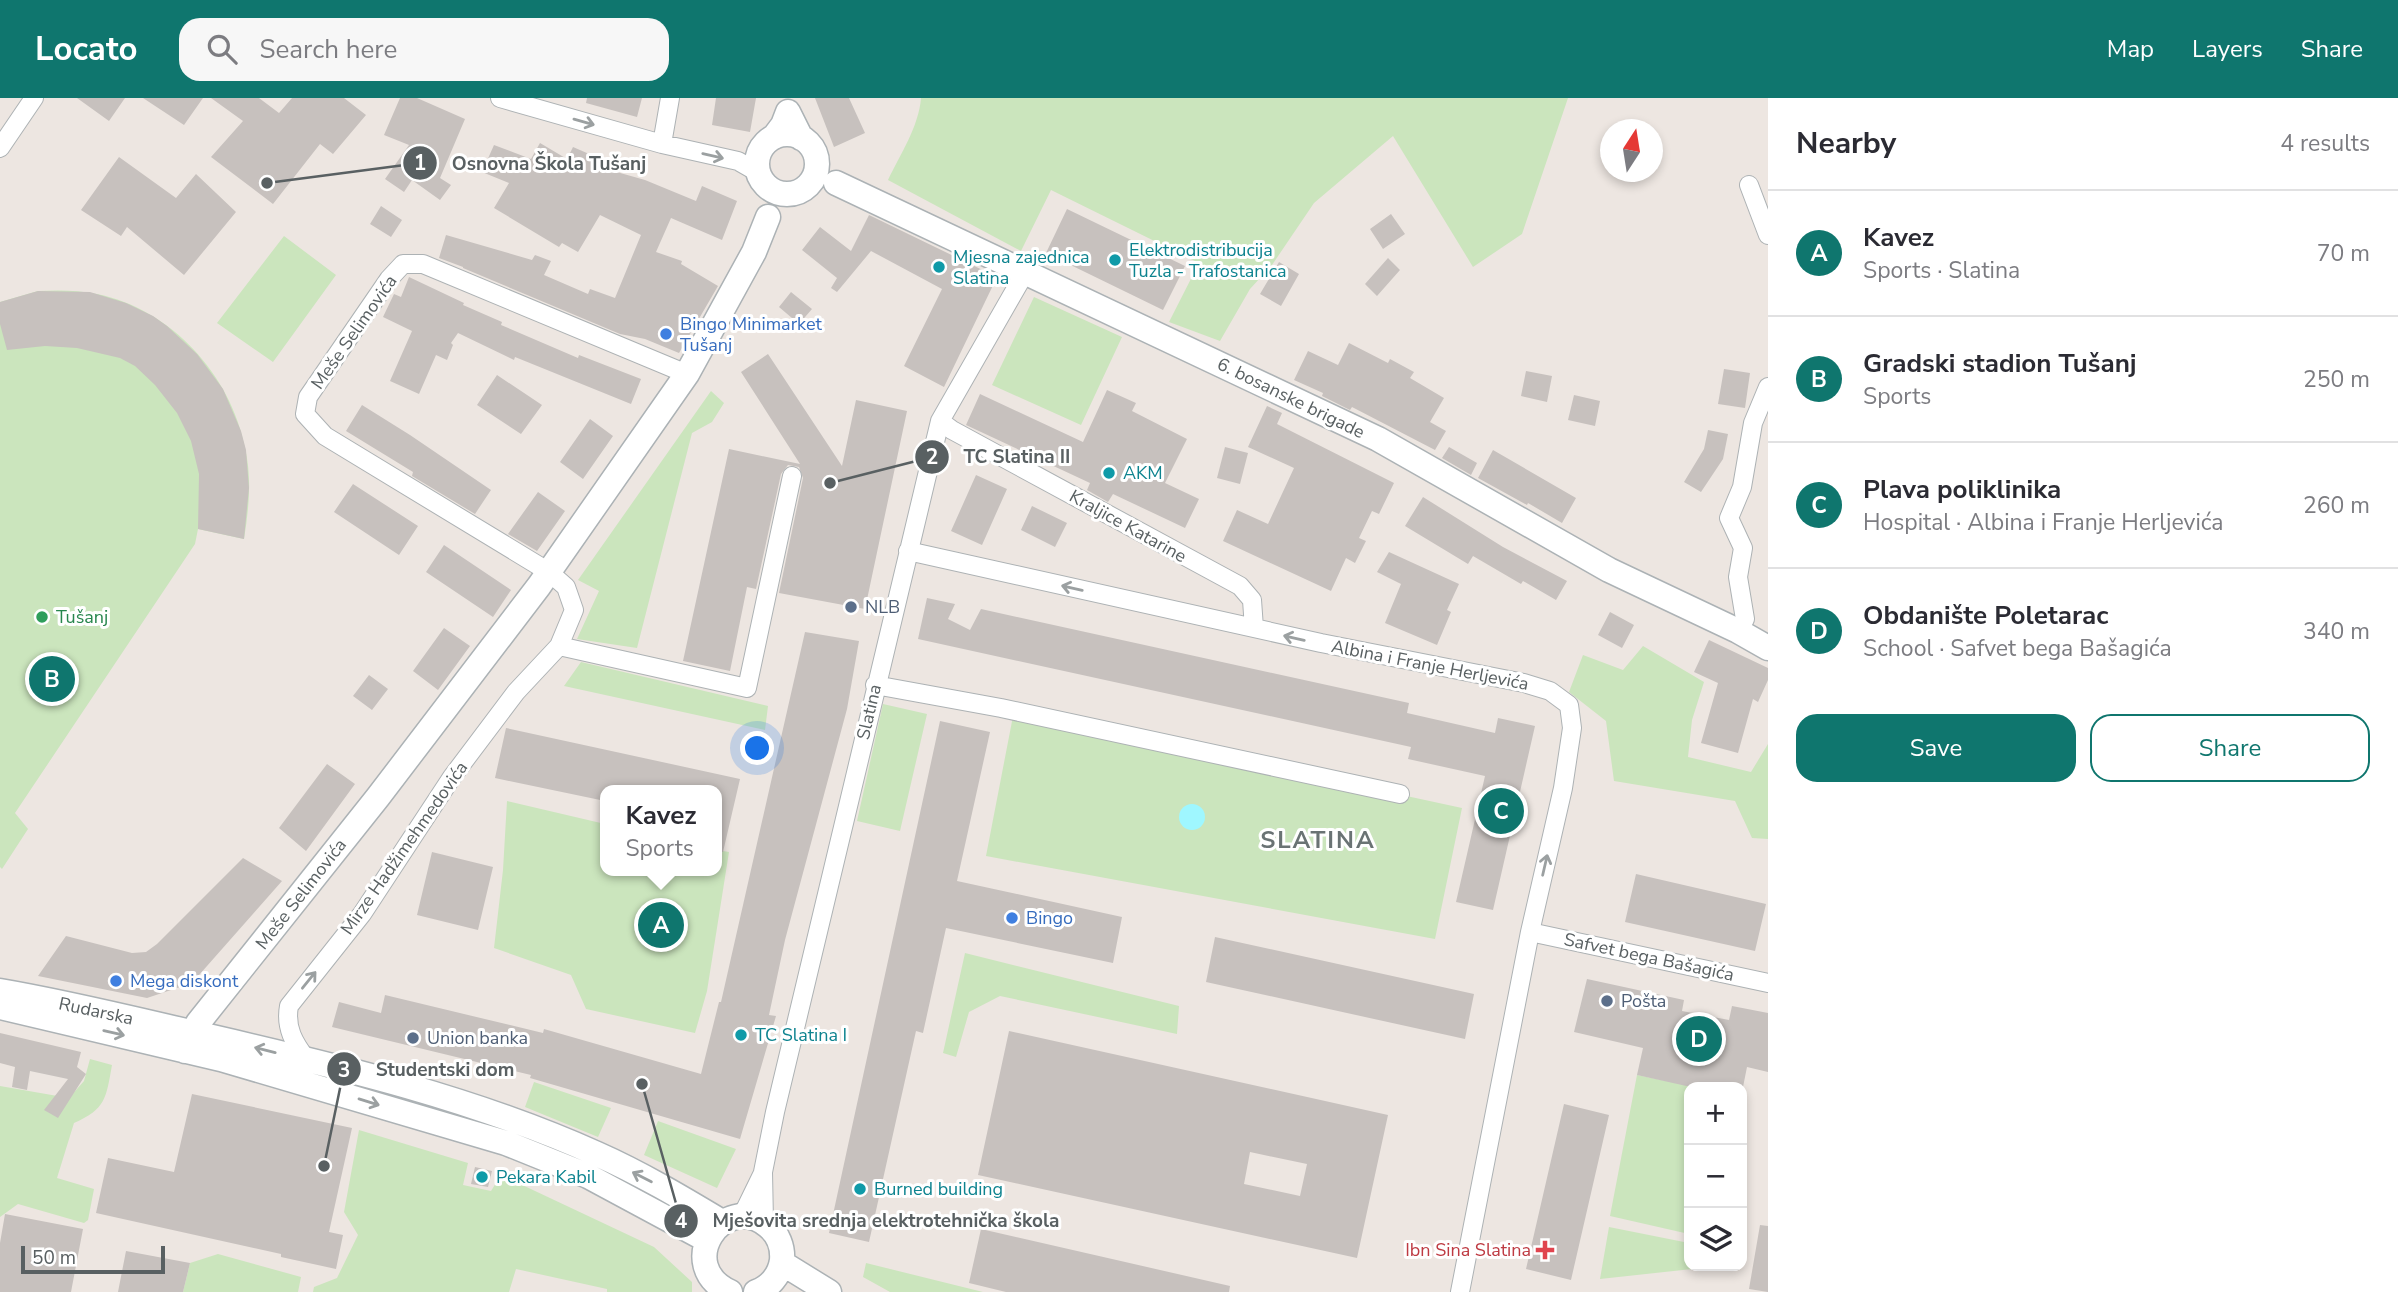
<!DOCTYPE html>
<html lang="en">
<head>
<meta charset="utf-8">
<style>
	body { margin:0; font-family:"Nunito Sans",sans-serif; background:#f7f7f7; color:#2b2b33 }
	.controls { position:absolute; right:21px; bottom:21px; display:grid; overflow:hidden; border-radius:14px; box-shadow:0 4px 10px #0003 }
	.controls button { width:63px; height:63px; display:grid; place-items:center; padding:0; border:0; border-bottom:2px solid #e1e1e2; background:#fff; color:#2b2b33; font:35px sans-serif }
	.compass { position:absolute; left:1600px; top:21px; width:63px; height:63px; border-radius:50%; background:#fff; box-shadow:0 4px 10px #0003; rotate:12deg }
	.scale { position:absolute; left:21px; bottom:18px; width:144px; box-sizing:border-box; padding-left:7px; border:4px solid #596062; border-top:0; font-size:19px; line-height:24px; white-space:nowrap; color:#596062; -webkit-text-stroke:5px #fff; paint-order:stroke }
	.you { position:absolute; left:758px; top:651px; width:24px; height:24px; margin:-18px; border:5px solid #fff; border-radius:50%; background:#1a73e8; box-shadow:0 0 0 10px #1a73e833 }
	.badge { display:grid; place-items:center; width:46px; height:46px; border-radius:50%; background:#0f766e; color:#fff; font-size:23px; font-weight:700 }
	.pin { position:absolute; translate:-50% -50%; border:4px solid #fff; box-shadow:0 2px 7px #0006 }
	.popup { position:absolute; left:600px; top:687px; width:122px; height:91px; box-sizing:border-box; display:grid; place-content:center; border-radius:14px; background:#fff; filter:drop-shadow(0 2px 5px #0005); font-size:23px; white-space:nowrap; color:#7c7c81 }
	.popup b { font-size:26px; color:#2b2b33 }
	.popup::after { content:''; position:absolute; left:50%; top:100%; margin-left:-14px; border:14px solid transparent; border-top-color:#fff }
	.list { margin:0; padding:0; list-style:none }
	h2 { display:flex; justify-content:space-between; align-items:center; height:91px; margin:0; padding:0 28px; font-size:30px }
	h2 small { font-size:23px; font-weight:400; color:#7c7c81 }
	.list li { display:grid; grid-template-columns:46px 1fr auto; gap:21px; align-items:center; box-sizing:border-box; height:126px; padding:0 28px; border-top:2px solid #e1e1e2 }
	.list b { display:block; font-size:26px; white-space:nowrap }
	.list p { margin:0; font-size:23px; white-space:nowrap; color:#7c7c81 }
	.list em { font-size:23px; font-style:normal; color:#7c7c81 }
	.actions { display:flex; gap:14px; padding:21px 28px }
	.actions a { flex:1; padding:16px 0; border:2px solid #0f766e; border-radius:21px; text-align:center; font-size:24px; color:#0f766e }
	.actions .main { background:#0f766e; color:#fff }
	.icon { flex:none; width:38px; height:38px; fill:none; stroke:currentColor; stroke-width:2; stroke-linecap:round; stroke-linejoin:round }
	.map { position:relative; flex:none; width:1768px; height:1194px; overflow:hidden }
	header { display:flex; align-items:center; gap:42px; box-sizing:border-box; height:98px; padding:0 35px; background:#0f766e; color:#fff }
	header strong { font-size:33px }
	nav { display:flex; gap:38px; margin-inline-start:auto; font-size:24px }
	.search { width:490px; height:63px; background:#f7f7f7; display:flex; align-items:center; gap:18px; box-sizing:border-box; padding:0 24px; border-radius:21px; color:#7c7c81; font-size:26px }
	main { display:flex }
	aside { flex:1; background:#fff }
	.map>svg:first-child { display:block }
</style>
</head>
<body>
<header>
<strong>Locato</strong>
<div class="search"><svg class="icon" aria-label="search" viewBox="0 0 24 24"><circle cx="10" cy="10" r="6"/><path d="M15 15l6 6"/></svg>Search here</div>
<nav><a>Map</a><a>Layers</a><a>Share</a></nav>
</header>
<main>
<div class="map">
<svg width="1768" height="1194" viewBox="0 0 1768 1194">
	<rect width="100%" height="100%" fill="#ede6e1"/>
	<path fill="#cbe5bd" d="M 921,0 L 1568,0 L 1522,136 L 1473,169 L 1393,38 L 1314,105 L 1272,167 L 1250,191 L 1220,243 L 1169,224 L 1199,165 L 1051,92 L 1021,153 L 888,82 C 900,57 919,28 921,0 Z
		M 284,138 L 336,177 L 273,264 L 217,225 Z
		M 38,193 C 58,192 78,192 97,196 C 171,211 231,277 245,350 C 252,380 249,410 244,441 L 198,431 L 195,446 L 15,715 L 28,731 L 2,771 L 0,769 L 0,204 Z
		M 1034,199 L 1122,239 L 1081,327 L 992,287 Z
		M 711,293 L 724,305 L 712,324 L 692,335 L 637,550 L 577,541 L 599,493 L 578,482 Z
		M 1643,548 L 1704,584 L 1692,622 L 1688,659 L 1751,674 L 1768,646 L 1768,741 L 1752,740 L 1735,703 L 1614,683 L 1606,623 L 1569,594 L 1583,557 L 1623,572 Z
		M 581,564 L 768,608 L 765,632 L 564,588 Z
		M 883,606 L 927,616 L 900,733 L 857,723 Z
		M 1014,613 L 1462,710 L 1435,841 L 986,758 Z
		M 507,703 L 605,726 L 605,773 L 717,773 L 717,752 L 729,754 L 707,893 L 695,935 L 586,911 L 571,877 L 494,850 L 503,772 Z
		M 965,855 L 1179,908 L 1177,936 L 1000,898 L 969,914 L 956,959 L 943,955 Z
		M 90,961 L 112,967 C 106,1000 106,1011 74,1025 L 57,1080 L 94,1091 L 88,1122 L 84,1125 L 18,1106 L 0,1119 L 0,988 L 69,1000 L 84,983 Z
		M 1694,965 L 1685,1005 L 1689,1007 L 1689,1136 L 1610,1118 L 1637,977 L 1666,983 Z
		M 534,984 L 611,1010 L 598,1039 L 525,1009 Z
		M 658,1023 L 736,1051 L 717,1090 L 644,1057 Z
		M 359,1032 L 468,1065 L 463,1087 L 491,1093 L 501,1077 L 654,1149 L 692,1184 L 692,1194 L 607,1194 L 607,1191 L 516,1171 L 509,1194 L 313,1194 L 314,1189 L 337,1180 L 358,1137 L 344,1114 Z
		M 1609,1129 L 1689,1145 L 1689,1168 L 1694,1168 L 1692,1171 L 1600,1181 Z
		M 218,1156 L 301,1179 L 298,1194 L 183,1194 L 190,1165 Z
		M 866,1165 L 983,1194 L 890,1194 L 863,1179 Z"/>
	<path fill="#9ff7ff" d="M1179 719a13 13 0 1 1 26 0a13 13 0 1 1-26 0Z"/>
	<path fill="#c7c1be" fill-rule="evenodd" d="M 77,0 L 125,0 L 109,23 Z
		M 143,0 L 203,0 L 184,27 Z
		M 211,0 L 259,0 L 279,15 L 292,0 L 344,0 L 366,17 L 333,56 L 320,46 L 273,106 L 211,59 L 243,23 Z
		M 400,0 L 417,0 L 465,21 L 440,80 L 451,87 L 440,102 L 412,82 L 404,94 L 385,81 L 409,47 L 384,37 Z
		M 587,0 L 642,0 L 637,19 L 586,5 Z
		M 716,0 L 756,0 L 750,34 L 712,27 Z
		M 815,0 L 849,0 L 865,35 L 834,49 Z
		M 540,45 L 567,61 L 573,49 L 603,62 L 599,69 L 645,82 L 696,103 L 702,88 L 737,103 L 722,142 L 671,120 L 656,154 L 682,163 L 681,166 L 718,188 L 679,255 L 645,241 L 620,236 L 463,170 L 463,169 L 439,160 L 446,137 L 532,162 L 535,157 L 551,163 L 544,177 L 588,196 L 590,191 L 615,200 L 641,137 L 600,117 L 578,154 L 562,145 L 559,149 L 494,110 L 509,85 L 482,74 L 494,47 L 531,61 Z
		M 119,59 L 176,100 L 196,76 L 236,114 L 184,177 L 127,129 L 121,138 L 81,112 Z
		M 381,108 L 402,122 L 391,139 L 370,126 Z
		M 1067,111 L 1185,168 L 1163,212 L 1046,155 Z
		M 1391,116 L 1405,136 L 1383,151 L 1370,131 Z
		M 869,117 L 997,179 L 944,289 L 904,268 L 942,191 L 871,153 L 837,194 L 831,190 L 837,180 L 802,152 L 820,129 L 851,153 Z
		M 1388,160 L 1400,172 L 1377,198 L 1365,186 Z
		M 1279,164 L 1299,176 L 1281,208 L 1260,196 Z
		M 409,179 L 464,205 L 463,207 L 502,224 L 501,227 L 578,260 L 579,257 L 641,281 L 631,306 L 515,259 L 514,262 L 458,235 L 451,245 L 453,247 L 447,262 L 436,257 L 419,296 L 390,283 L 412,233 L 383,219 L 394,196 L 401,199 Z
		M 38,193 L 90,194 L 126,205 L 153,218 L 167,228 L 197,256 L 223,291 L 241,333 L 246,352 L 249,390 L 244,441 L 198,431 L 199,376 L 191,343 L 177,315 L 155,287 L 135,268 L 120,260 L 77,250 L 45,248 L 7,252 L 0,226 L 0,204 Z
		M 791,194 L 812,211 L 799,226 L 779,209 Z
		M 1349,245 L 1388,265 L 1390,261 L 1414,274 L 1410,280 L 1444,300 L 1430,324 L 1446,333 L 1435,352 L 1352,309 L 1350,312 L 1322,298 L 1323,295 L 1294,282 L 1308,253 L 1338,267 Z
		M 768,256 L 842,368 L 856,302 L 907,313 L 865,511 L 779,495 L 803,380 L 799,369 L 788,367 L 781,376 L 756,491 L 747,489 L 730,573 L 683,563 L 729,351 L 800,366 L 741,274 Z
		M 1724,271 L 1750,275 L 1745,310 L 1718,306 Z
		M 1526,273 L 1552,278 L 1547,304 L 1521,298 Z
		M 497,277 L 542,307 L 521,336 L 477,307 Z
		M 1107,292 L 1136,305 L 1132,313 L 1187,341 L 1165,385 L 1199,401 L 1185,430 L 1113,396 L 1108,404 L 1087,392 L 1090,385 L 966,327 L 980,296 L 1083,344 Z
		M 1574,297 L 1600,303 L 1595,328 L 1568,322 Z
		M 362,307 L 410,337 L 491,392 L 475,416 L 412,378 L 413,374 L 346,333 Z
		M 1267,308 L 1282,315 L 1277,326 L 1394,385 L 1379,416 L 1372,413 L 1359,440 L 1366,443 L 1355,465 L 1346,460 L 1331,493 L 1223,443 L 1237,412 L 1268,426 L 1294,370 L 1248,349 Z
		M 590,321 L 613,338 L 583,381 L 560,364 Z
		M 1708,332 L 1728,336 L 1723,361 L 1701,394 L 1684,384 L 1704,351 Z
		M 1225,349 L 1248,355 L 1240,386 L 1217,380 Z
		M 1449,349 L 1477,365 L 1471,377 L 1442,360 Z
		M 1493,352 L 1576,400 L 1562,425 L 1528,405 L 1527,407 L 1478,380 Z
		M 976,377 L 1007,391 L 982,447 L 951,433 Z
		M 353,386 L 418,428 L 399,457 L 334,414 Z
		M 538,394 L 565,413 L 537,453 L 508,436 Z
		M 1423,399 L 1503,449 L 1567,483 L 1556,502 L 1523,483 L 1521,486 L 1473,458 L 1468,466 L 1405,428 Z
		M 1032,408 L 1067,425 L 1055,449 L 1021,432 Z
		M 444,447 L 511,492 L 493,519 L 426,474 Z
		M 1389,454 L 1459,486 L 1447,512 L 1451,514 L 1437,547 L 1385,525 L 1401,486 L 1377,474 Z
		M 927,500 L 955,506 L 948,521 L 970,532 L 981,511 L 1409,605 L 1407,615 L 1495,635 L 1498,620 L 1535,628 L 1493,812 L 1456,804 L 1485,678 L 1408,661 L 1411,649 L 918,541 Z
		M 1610,514 L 1634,527 L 1622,550 L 1598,537 Z
		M 444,530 L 470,548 L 438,592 L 413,573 Z
		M 805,534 L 859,543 L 847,611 L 785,842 L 769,917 L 776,918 L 740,1041 L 530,980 L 531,977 L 332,929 L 339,904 L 381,915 L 385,897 L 543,935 L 544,931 L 701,976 L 719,904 L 721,904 Z
		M 1709,542 L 1768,570 L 1768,582 L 1758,604 L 1753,601 L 1738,655 L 1701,645 L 1718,585 L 1694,574 Z
		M 369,577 L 388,591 L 372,612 L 353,598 Z
		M 940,623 L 990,634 L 957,783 L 1122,819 L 1113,865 L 946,830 L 923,935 L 916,933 L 869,1144 L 829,1135 Z
		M 506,630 L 740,681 L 723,754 L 717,754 L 717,692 L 605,692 L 605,703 L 495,680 Z
		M 327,666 L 355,686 L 306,753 L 279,730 Z
		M 432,754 L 493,769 L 478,832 L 417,817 Z
		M 243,760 L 282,783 L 192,885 L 147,900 L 38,878 L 66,838 L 132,855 L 146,854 L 157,846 Z
		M 1636,776 L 1766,806 L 1755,853 L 1625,824 Z
		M 1215,839 L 1474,896 L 1465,941 L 1206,884 Z
		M 1587,881 L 1684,902 L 1682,913 L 1729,922 L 1732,908 L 1768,915 L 1768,974 L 1747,969 L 1743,989 L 1691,989 L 1637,977 L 1643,950 L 1574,934 Z
		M 1009,933 L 1388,1017 L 1357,1160 L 978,1077 ZM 1250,1054 L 1307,1066 L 1300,1098 L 1244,1086 Z
		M 0,935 L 81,954 L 77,969 L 86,976 L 58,1020 L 44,1012 L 68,981 L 30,973 L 27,992 L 12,989 L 15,969 L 0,965 Z
		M 192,996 L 352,1030 L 329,1134 L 343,1137 L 336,1171 L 281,1159 L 281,1156 L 96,1115 L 108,1060 L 174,1074 Z
		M 1564,1006 L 1609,1017 L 1571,1182 L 1526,1171 Z
		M 475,1069 L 492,1073 L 488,1089 L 471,1086 Z
		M 5,1116 L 83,1131 L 71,1194 L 0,1194 L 0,1145 Z
		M 1760,1127 L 1768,1128 L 1768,1194 L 1749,1191 Z
		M 981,1131 L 1230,1188 L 1229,1194 L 1006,1194 L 969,1185 Z
		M 126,1153 L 190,1165 L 183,1194 L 118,1194 Z"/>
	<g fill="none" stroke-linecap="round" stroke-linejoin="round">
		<g stroke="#adb2b4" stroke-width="20">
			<path id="street" d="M 500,0 L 662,46 L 738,63 L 752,71 L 760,79
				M 662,46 L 670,0
				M 0,50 L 34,0
				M 1749,87 L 1768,137
				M 687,276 L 423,166 L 403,166 L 389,181 L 308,299 L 305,316 L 325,338 L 549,474 L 566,489 L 574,512 L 559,548 L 747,590 L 792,378
				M 940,323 L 952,332 L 1240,488 L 1252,502 L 1254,530
				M 908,453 L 1321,545 L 1524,585 L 1550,593 L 1569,607 L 1572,630 L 1563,690 L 1530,834 L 1460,1194
				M 1738,533 L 1745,521 L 1738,479 L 1743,450 L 1729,420 L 1742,389 L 1753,325 L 1768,289
				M 875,587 L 1001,610 L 1400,696
				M 1530,834 L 1768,885
				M 307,962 C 294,945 285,930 289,908 L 362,816 L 452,679 L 516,594 L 559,548
				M 742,1118 L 762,1077
				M 764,1124 L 763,1074 L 775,1014 L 940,323 L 1026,173"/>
		</g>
		<g stroke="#acb2b5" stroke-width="27">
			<path id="secondary" d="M757 66a30 30 0 1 1 60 0a30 30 0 1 1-60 0Z
				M 774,39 L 783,27 L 788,14 L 801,40
				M 836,85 L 1378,341 L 1609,472 L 1738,533 L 1768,550
				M 0,893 C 71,905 142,923 212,939 C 342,969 475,1001 597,1056 C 640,1075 682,1100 722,1124
				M 0,909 L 221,961 L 506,1045 L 588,1078 L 707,1142
				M 185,953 L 198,925 L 378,699 L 539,488 L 687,276 L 754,154 L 768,119
				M 782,1165 L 829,1194
				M 730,1194 C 673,1168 723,1091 768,1128 C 778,1136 783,1149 782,1162 C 780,1177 770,1189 756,1194"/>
		</g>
		<use href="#street" stroke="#fff" stroke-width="18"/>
		<use href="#secondary" stroke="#fff" stroke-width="24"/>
	</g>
	<defs><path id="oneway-shaft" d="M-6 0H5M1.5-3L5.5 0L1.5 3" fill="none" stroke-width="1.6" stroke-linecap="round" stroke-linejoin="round" transform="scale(1.75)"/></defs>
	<g stroke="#9ba0a1">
		<use href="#oneway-shaft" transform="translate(584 24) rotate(16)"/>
		<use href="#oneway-shaft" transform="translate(713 58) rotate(13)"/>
		<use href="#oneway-shaft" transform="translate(1072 490) rotate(-167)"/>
		<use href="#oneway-shaft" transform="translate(1294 540) rotate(-167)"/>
		<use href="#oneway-shaft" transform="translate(1545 767) rotate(-77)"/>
		<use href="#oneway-shaft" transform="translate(309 882) rotate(-51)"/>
		<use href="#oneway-shaft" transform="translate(114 935) rotate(13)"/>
		<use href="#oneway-shaft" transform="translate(265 952) rotate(-166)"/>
		<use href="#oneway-shaft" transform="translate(369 1004) rotate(17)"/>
		<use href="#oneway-shaft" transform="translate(642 1079) rotate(-153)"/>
	</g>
	<g fill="#0f9aa8" stroke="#fff" stroke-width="2.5">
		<circle cx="1115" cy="162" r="7"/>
		<circle cx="939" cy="169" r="7"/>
		<circle cx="1109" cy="375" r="7"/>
		<circle cx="741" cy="937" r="7"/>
		<circle cx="482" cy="1079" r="7"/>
		<circle cx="860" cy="1091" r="7"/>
	</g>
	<g fill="#3f7fe0" stroke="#fff" stroke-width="2.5">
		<circle cx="666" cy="236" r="7"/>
		<circle cx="1012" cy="820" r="7"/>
		<circle cx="116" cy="883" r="7"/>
	</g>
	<g fill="#5c6f8a" stroke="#fff" stroke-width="2.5">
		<circle cx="851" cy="509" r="7"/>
		<circle cx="1607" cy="903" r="7"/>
		<circle cx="413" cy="940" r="7"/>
	</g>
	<circle fill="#2e9e5b" stroke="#fff" stroke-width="2.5" cx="42" cy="519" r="7"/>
	<path fill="#e0444e" stroke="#fff" stroke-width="2.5" d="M1541.5 1141.5h7v7h7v7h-7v7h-7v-7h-7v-7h7z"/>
	<g text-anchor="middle" stroke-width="6" stroke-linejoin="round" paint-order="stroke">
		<g font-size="18" fill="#0d838f" stroke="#fff" text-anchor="start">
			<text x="1129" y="158">Elektrodistribucija<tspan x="1129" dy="21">Tuzla - Trafostanica</tspan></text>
			<text x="953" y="165">Mjesna zajednica<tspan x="953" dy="21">Slatina</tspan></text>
			<text x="1123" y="381">AKM</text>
			<text x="755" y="943">TC Slatina I</text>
			<text x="496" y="1085">Pekara Kabil</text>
			<text x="874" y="1097">Burned building</text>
		</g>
		<g font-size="18" fill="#366cbe" stroke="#fff" text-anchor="start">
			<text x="680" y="232">Bingo Minimarket<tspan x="680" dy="21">Tušanj</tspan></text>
			<text x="1026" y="826">Bingo</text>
			<text x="130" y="889">Mega diskont</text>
		</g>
		<g font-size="18" fill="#596062" stroke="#fff">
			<text transform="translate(354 234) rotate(-55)" y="6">Meše Selimovića</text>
			<text transform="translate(1291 300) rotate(26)" y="6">6. bosanske brigade</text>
			<text transform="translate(1128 428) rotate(29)" y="6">Kraljice Katarine</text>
			<text transform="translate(1430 567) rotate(11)" y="6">Albina i Franje Herljevića</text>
			<text transform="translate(869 614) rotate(-77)" y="6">Slatina</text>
			<text transform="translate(404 750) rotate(-55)" y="6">Mirze Hadžimehmedovića</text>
			<text transform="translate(301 796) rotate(-52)" y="6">Meše Selimovića</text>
			<text transform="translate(1649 859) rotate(12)" y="6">Safvet bega Bašagića</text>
			<text transform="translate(96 913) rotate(12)" y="6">Rudarska</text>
		</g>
		<g font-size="18" fill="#4e5e75" stroke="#fff" text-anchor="start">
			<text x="865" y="515">NLB</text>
			<text x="1621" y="909">Pošta</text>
			<text x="427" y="946">Union banka</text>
		</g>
		<g font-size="18" fill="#27864d" stroke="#fff" text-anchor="start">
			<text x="56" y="525">Tušanj</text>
		</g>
		<g font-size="18" fill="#be3a42" stroke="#fff" text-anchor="end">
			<text x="1531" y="1158">Ibn Sina Slatina</text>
		</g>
		<g font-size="24" font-weight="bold" letter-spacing="2" fill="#6a7374" stroke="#fff">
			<text x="1318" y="750">SLATINA</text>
		</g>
	</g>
	<path fill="none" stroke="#596062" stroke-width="2.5" d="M267 85L420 65M830 385L932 359M324 1068L344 971M642 986L681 1123"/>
	<g fill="#596062" stroke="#fff" stroke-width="2.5">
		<circle cx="267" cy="85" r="7"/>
		<circle cx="830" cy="385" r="7"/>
		<circle cx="324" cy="1068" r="7"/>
		<circle cx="642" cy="986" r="7"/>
		<circle cx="420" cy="65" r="18"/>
		<circle cx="932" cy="359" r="18"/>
		<circle cx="344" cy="971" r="18"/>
		<circle cx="681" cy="1123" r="18"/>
	</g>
	<g font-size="21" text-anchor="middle" font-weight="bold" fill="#fff">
		<text x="420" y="72">1</text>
		<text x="932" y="366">2</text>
		<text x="344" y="979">3</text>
		<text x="681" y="1130">4</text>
	</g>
	<g font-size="19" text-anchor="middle" font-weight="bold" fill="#596062" stroke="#fff" stroke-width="6" stroke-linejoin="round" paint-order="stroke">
		<text x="549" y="72">Osnovna Škola Tušanj</text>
		<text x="1017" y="365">TC Slatina II</text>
		<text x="445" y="978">Studentski dom</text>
		<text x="886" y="1129">Mješovita srednja elektrotehnička škola</text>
	</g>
</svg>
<div class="controls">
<button>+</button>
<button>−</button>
<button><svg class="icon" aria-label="layers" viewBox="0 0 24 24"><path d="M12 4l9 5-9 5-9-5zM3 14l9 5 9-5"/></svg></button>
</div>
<svg class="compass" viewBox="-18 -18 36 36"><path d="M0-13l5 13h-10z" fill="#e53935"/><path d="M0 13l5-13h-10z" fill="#7c7c81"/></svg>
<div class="scale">50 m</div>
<div class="you"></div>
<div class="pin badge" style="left:661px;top:827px">A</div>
<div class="popup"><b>Kavez</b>Sports</div>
<div class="pin badge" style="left:52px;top:581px">B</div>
<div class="pin badge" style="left:1501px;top:713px">C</div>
<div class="pin badge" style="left:1699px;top:941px">D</div>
</div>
<aside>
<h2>Nearby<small>4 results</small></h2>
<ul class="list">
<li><span class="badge">A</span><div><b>Kavez</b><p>Sports · Slatina</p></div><em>70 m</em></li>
<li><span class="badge">B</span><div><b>Gradski stadion Tušanj</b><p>Sports</p></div><em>250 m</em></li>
<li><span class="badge">C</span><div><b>Plava poliklinika</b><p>Hospital · Albina i Franje Herljevića</p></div><em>260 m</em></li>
<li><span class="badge">D</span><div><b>Obdanište Poletarac</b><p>School · Safvet bega Bašagića</p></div><em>340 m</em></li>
</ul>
<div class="actions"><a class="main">Save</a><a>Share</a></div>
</aside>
</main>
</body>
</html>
